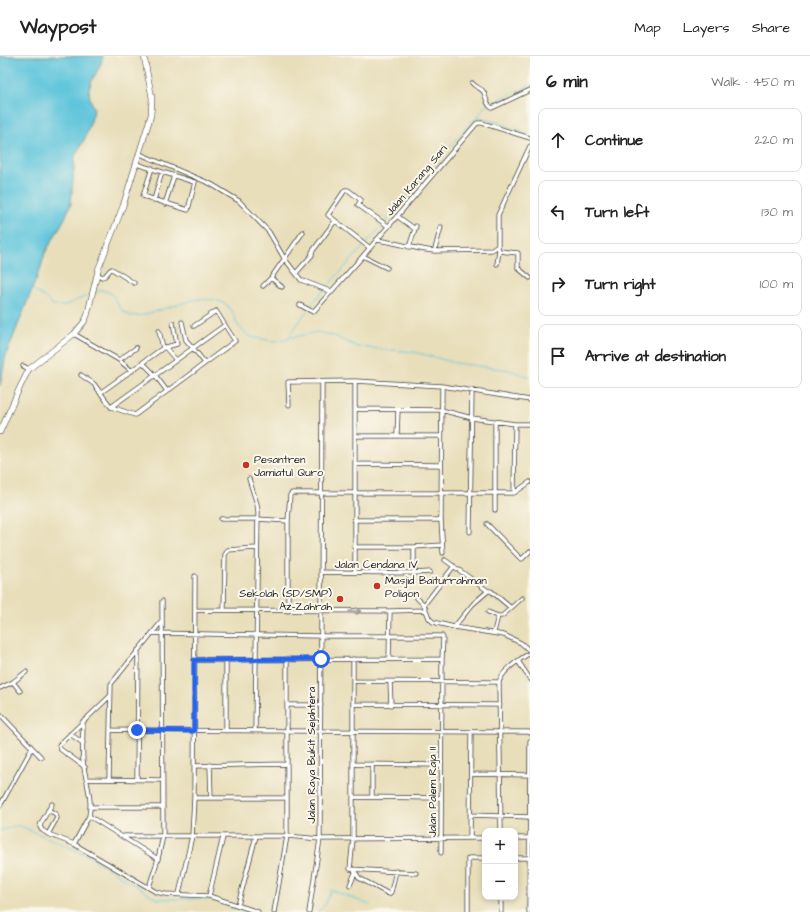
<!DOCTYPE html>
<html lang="en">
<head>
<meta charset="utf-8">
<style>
	body { margin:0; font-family:"Architects Daughter",sans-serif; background:#f6f6f6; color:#222 }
	.controls { position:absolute; right:12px; bottom:12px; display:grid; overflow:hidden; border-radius:8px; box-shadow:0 2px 6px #0003 }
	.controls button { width:36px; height:36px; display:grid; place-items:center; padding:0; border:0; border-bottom:1px solid #e0e0e0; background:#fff; color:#222; font:20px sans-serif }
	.stop { position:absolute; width:12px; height:12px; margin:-9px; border:3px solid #2563eb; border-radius:50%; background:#fff }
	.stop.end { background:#2563eb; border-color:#fff; box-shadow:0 1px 4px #0008 }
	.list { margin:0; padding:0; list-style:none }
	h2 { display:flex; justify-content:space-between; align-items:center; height:52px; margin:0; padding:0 16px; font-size:17px }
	h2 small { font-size:13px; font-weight:400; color:#767676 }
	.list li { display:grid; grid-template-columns:26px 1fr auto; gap:12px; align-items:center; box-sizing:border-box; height:64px; margin:0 8px 8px; padding:0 8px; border:1px solid #e0e0e0; border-radius:8px }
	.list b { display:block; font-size:15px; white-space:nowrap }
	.list em { font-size:13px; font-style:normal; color:#767676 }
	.icon { flex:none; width:22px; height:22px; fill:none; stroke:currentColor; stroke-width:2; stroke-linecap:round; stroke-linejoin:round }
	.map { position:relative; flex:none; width:530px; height:856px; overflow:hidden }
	header { display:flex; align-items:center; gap:24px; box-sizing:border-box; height:56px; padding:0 20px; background:#fff; border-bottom:1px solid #e0e0e0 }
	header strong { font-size:19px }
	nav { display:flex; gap:22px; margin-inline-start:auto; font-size:14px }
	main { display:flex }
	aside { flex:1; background:#fff }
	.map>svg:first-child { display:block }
</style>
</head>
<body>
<header>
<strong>Waypost</strong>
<nav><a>Map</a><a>Layers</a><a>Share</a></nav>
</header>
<main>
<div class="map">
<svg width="530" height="856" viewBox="0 0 530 856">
	<rect width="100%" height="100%" fill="#fbf7ec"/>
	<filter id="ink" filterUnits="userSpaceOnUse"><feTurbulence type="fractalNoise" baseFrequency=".025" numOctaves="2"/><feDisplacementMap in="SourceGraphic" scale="8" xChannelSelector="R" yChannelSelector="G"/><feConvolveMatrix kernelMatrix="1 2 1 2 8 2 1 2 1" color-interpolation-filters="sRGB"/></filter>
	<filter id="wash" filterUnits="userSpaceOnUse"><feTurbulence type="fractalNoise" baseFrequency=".012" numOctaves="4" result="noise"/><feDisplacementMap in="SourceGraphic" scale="16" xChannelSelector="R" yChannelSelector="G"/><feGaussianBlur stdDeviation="0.9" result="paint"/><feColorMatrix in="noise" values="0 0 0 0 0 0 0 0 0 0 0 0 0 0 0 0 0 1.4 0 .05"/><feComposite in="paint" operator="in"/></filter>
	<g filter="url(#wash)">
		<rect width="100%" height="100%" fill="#e8deba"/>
		<path fill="#5fc5dc" stroke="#3e707c" d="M 0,0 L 103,0 L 100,10 L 92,24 L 89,33 L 90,43 L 94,52 L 93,59 L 85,82 L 75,100 L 71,147 L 65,162 L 45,197 L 41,211 L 6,299 L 0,330 Z"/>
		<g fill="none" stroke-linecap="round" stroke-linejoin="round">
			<path stroke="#5fc5dc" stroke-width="1" d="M 479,61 L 530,77
				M 385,166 L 471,66 L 478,61 L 484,51 L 530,29
				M 366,187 L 383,169
				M 326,232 L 364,190
				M 32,233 L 44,241 L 52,249 L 64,250 L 89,239
				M 94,237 L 102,234 L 111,237 L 122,255 L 131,260 L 143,259 L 197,243 L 216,244 L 226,248 L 233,257 L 238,270 L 250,281 L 274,285 L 318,276 L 334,280 L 358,291 L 414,296 L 456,307 L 509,314 L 530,321
				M 309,251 L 324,234
				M 289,281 L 307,254
				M 0,774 C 7,774 13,769 20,770 L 85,798 L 157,843 L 213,843 L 244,856
				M 318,856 L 325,849 L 331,834 L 370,849"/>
		</g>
	</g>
	<g filter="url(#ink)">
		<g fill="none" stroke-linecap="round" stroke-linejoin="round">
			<g stroke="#3b3934" stroke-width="5">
				<path id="street" d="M 472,27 C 475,31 480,32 483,35 C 487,40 485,48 492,52 L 530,34
					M 530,90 L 498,159 L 498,190 L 499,195 L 518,197 L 518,212 L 530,222
					M 140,98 L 211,128 L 239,145 L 269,176 L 284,202 L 301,224 L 332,236
					M 136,108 C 156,114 175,120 194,126 L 195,126 L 188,154 L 143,140 L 152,112
					M 154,144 L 162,116
					M 165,148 L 174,120
					M 397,160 L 415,173
					M 376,184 C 396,186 414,193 434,195 L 435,193 L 441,171
					M 409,191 L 416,170
					M 370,192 L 328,159 L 345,134 L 348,134 L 361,144 L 358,149 L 388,170
					M 434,195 L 492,194 L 498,190
					M 363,200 L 387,212
					M 497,208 L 499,195
					M 296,217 L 312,199 L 312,196 L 335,165
					M 97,218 L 102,221 L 105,220 L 110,214 L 112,213 L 134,227
					M 271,222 L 282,231
					M 263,230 L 271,222 L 303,176
					M 300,249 L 313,256 L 363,200 L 477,67 L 482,67 L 530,82
					M 182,266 L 186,284 L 193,292 L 205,307
					M 159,275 L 163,292
					M 74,278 L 119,304 L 132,315
					M 165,291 L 176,304
					M 119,304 L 136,292
					M 143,307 L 155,319 L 167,335
					M 23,310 L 29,313
					M 81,319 L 94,328 L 111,351 L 135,359 L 235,285 L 216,255 L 194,270
					M 442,330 L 441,464 L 443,497
					M 100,337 L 163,292 L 177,288 L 173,267
					M 289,349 L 288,326 L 355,325 L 442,330 L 530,344
					M 111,351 L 225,269
					M 355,353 L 441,354 L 472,362 L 515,368 L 530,368
					M 355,380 L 441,380
					M 397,380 L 398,354
					M 355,408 L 441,409
					M 249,423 L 257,448 L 258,456 L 255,675
					M 514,437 L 515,368
					M 495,454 L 495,365
					M 221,463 L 257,463 L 288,465
					M 354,464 L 441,464
					M 487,468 L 520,502 L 522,503 L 530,495
					M 470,476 L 472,334
					M 354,491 L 414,491 L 442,489
					M 414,491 L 414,517
					M 445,504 L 488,535 L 491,535 L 511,552 L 522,542
					M 321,516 L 414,517 L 430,516
					M 355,516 L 355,325
					M 417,542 L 424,549 L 429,562 L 433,566 L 454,571 L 504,579 L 521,587 L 530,595
					M 424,549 L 454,510
					M 195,554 L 390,555 L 426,554
					M 224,554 L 225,499 L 228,494 L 256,492
					M 288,555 L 288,465 L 290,439 L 292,437 L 514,437 L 530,426
					M 488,556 L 498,560 L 502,560 L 511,552
					M 454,571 L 473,548 L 488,535
					M 494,576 L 498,560
					M 152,577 L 321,580 L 442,580 L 443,582 L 442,603 L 441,797
					M 353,603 L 353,783 L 350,813 L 416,817
					M 389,603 L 390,555
					M 195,604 L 442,603
					M 226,604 L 226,675
					M 518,605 L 530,623
					M 353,625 L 499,626
					M 13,626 L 20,635
					M 390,626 L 391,649
					M 0,632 L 13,626 L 26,616
					M 354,648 L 500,649
					M 287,649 L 321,649
					M 0,658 L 41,701
					M 83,665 C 83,678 82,692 83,705 C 85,724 93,741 89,760 L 158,803
					M 110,674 L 499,676 L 529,676 L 530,677
					M 70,678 L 83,687
					M 353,708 L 441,709
					M 210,709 L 211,742
					M 194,710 L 287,708
					M 85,711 L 60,693 L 59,689 L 110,640
					M 471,718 L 530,719
					M 87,723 L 163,724
					M 109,723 L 111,628 L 162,565
					M 137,723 L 138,594
					M 353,741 L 441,742
					M 372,741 L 372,708
					M 194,742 L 287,742
					M 52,748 L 41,767 L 40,771 L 42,774 L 48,778 L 74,788 L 156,836 L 165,838 L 209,840 L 258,856
					M 0,750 L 32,692
					M 91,751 L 163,751
					M 471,759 L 530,761
					M 501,775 L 499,626 C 502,615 520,603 530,597
					M 48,778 L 57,762 L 56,758 L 48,754
					M 124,780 L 287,780 L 320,783 L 485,782
					M 470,782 L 471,676
					M 515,782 L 530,782
					M 74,788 L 89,760
					M 515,802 L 530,802
					M 353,813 L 359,822 L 389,838 L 391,836 L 396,815
					M 350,829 L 355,817
					M 149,831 L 158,803 L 163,780 L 162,545
					M 179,838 L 192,780 L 194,742 L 195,520
					M 209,840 L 223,781
					M 238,849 L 256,780
					M 274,856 L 287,780 L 287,603
					M 309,856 L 320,783 L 322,326
					M 468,856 L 468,803 L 469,802 L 485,802
					M 501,856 L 501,841
					M 529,856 L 530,685"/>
			</g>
			<g stroke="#3b3934" stroke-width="6">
				<path id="secondary" d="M 0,376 L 20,331 L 29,313 L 74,278 L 84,266 L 87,260 L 98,214 L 123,150 L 151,59 L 152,42 L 144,0"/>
			</g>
			<use href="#street" stroke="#fff" stroke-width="3.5"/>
			<use href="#secondary" stroke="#fff" stroke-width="5"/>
		</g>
		<defs><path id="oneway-shaft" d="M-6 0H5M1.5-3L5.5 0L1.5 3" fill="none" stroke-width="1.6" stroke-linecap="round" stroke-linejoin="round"/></defs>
		<use stroke="#999" href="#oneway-shaft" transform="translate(355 555)"/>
	</g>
	<g fill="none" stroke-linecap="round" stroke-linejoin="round" filter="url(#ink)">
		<path stroke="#2563eb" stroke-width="5" d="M 137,674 L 194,675 L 194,604 L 321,603"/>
	</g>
	<g fill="#c8321e" stroke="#fbf7ec" stroke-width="1.5">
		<circle cx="246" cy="409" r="4"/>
		<circle cx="377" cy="530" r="4"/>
		<circle cx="340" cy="543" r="4"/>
	</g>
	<g text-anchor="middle" stroke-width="4" stroke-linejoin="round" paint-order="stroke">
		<g font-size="11" fill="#1c1c1c" stroke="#fbf7ec">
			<text transform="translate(416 124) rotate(-50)" y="4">Jalan Karang Sari</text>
			<text x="376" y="512">Jalan Cendana IV</text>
			<text transform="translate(311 699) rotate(-90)" y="4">Jalan Raya Bukit Sejahtera</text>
			<text transform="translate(432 736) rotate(-90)" y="4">Jalan Palem Raja II</text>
		</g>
		<g font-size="11" fill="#1c1c1c" stroke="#fbf7ec" text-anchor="start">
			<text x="254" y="407">Pesantren<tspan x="254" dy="13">Jamiatul Quro</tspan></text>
			<text x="385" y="528">Masjid Baiturrahman<tspan x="385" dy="13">Poligon</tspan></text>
			<text x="332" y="541" text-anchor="end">Sekolah (SD/SMP)<tspan x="332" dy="13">Az-Zahrah</tspan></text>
		</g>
	</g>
</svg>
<div class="controls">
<button>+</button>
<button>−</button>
</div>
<div class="stop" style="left:321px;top:603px"></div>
<div class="stop end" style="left:137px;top:674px"></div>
</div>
<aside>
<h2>6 min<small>Walk · 450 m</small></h2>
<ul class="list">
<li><svg class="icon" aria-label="ahead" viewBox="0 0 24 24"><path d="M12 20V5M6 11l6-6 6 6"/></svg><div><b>Continue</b></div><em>220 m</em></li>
<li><svg class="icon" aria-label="left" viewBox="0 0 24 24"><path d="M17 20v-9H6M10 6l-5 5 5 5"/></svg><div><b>Turn left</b></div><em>130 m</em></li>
<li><svg class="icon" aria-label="right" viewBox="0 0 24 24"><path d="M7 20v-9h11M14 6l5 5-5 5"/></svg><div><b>Turn right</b></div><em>100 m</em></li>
<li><svg class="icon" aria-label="arrive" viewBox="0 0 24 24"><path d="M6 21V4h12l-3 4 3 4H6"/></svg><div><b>Arrive at destination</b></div></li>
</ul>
</aside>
</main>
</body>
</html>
